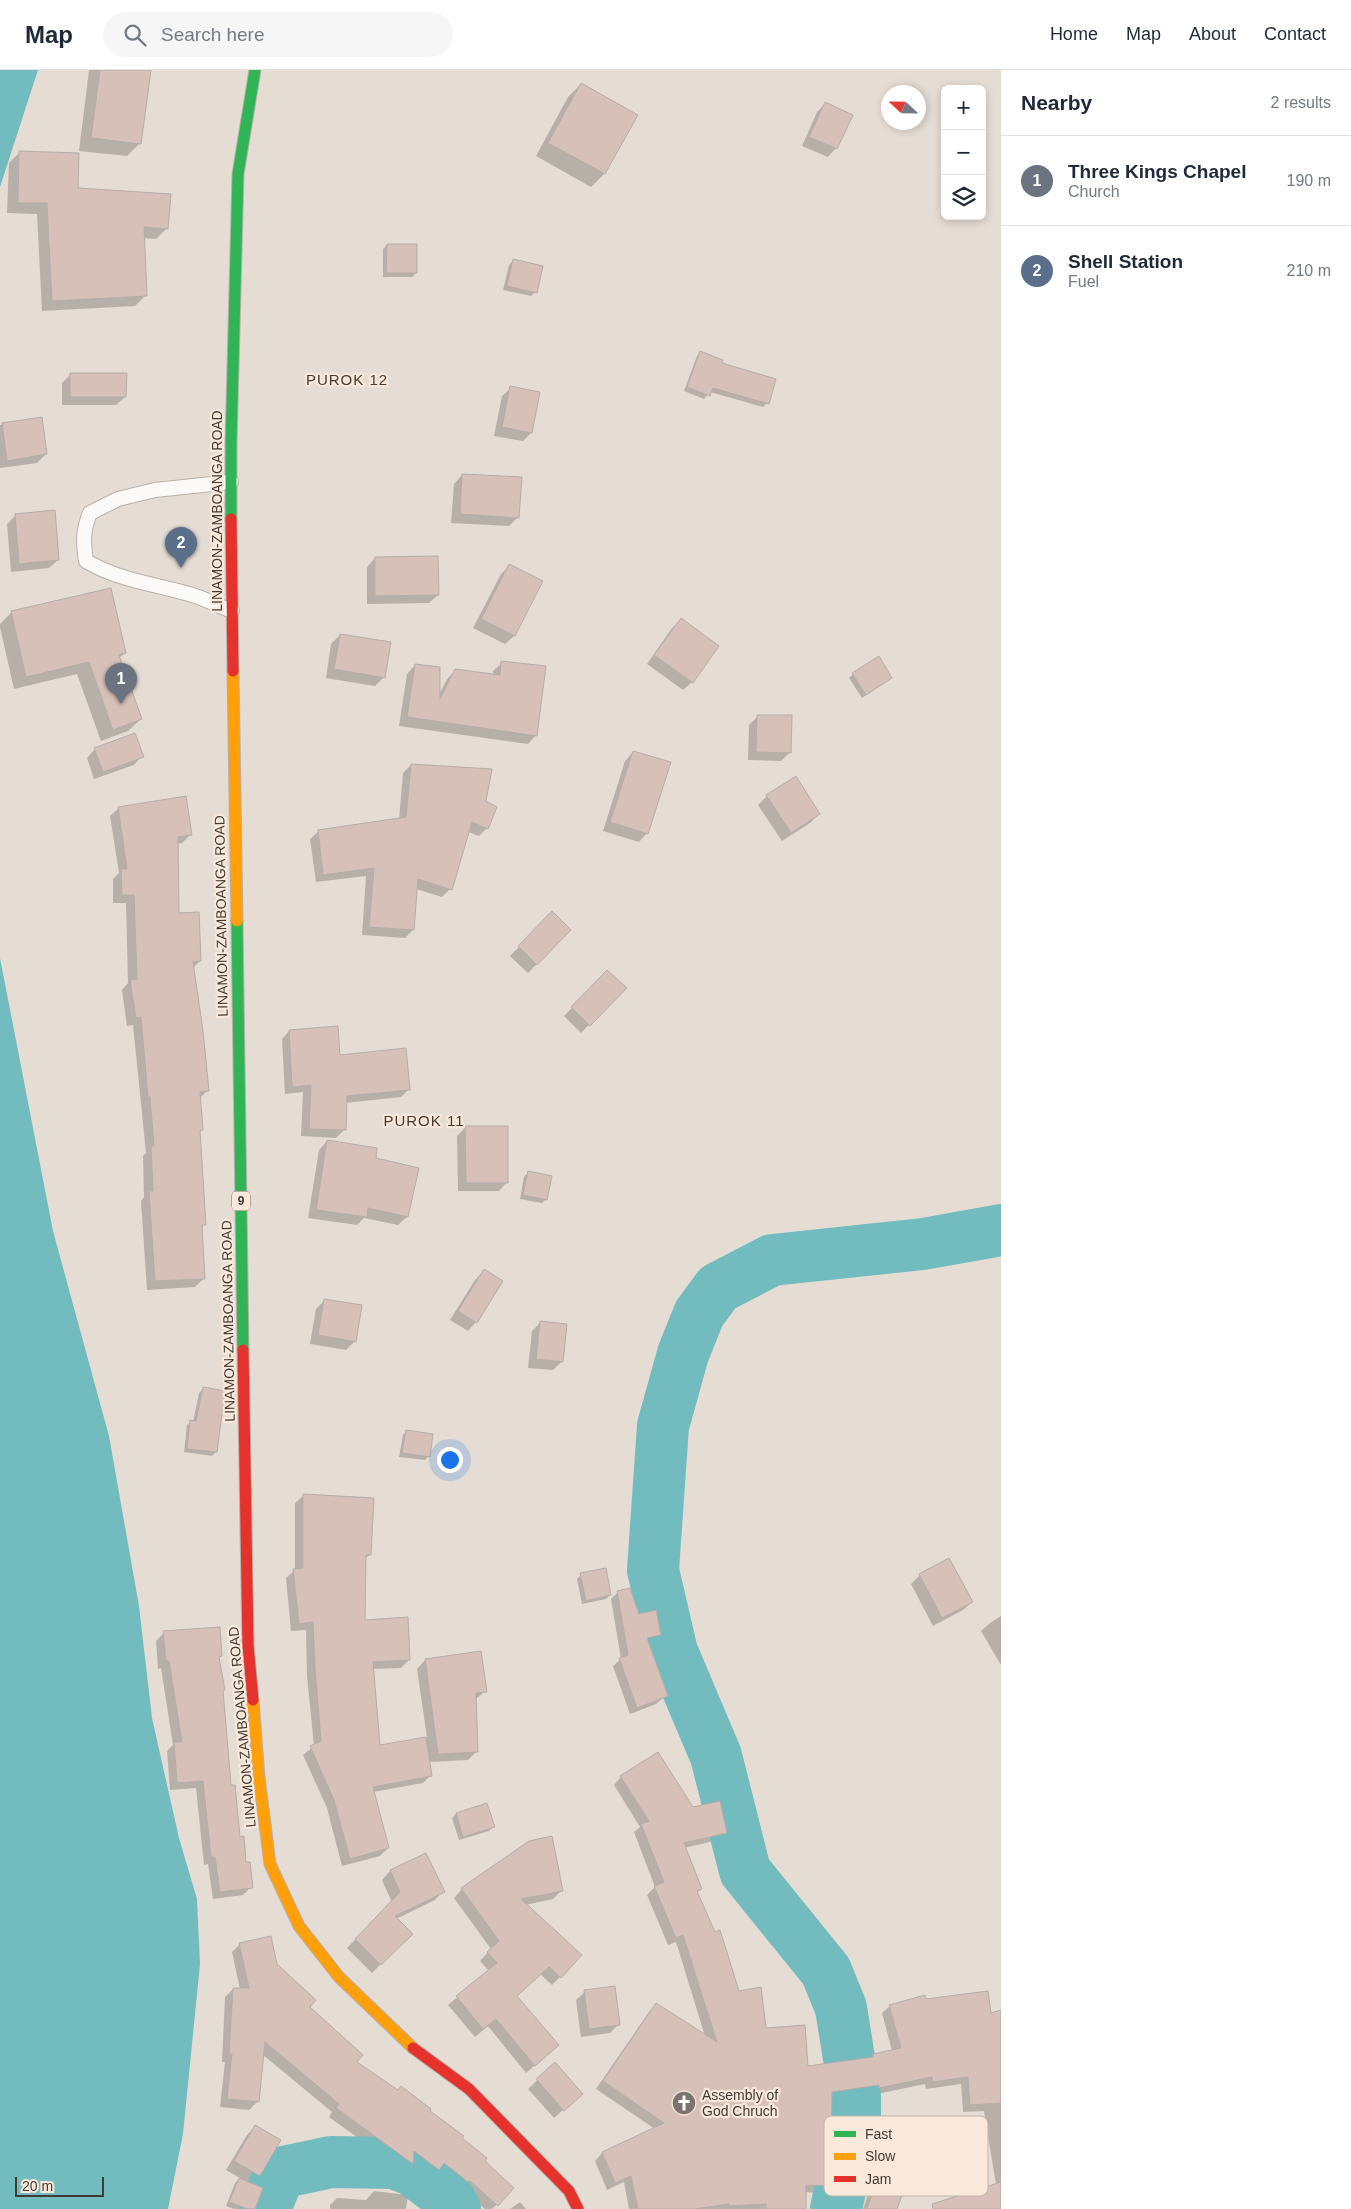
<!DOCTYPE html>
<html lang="en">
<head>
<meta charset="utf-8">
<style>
	body { margin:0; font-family:Arial,sans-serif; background:#f6f6f7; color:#1f2937 }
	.controls { position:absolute; right:15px; top:15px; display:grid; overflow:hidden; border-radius:8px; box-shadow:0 2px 8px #0003 }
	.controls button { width:45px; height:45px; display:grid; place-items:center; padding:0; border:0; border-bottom:1px solid #e0e1e3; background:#fff; color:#1f2937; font:25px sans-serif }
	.compass { position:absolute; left:881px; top:15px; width:45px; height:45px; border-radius:50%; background:#fff; box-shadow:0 2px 8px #0003; rotate:292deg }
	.scale { position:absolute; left:15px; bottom:12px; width:89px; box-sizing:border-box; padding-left:5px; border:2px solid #423b35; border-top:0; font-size:14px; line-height:18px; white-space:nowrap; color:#423b35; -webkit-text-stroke:4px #fae9da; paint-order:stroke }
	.you { position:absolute; left:449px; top:1389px; width:18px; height:18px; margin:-12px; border:4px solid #fff; border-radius:50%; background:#1a73e8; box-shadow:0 0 0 8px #1a73e833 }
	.badge { display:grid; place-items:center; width:32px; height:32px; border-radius:50%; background:#7b736d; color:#fff; font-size:16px; font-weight:700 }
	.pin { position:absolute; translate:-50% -41px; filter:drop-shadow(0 1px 2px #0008) }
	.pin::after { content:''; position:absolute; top:26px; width:18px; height:15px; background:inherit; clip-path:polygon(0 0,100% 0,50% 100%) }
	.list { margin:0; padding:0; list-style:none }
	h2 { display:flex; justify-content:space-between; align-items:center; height:65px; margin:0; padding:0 20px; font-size:21px }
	h2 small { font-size:16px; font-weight:400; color:#747a83 }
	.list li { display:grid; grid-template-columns:32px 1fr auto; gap:15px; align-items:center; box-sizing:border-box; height:90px; padding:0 20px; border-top:1px solid #e0e1e3 }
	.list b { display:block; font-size:19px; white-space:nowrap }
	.list p { margin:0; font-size:16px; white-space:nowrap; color:#747a83 }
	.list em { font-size:16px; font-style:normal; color:#747a83 }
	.icon { flex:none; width:28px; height:28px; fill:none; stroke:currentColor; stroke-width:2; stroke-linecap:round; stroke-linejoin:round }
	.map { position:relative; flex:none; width:1001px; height:2139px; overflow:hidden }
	header { display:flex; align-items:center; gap:30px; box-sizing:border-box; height:70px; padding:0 25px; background:#fff; border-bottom:1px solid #e0e1e3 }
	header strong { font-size:24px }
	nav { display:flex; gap:28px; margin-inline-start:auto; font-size:18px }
	.search { width:350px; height:45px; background:#f6f6f7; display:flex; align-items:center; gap:12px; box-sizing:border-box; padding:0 18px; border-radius:28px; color:#747a83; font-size:19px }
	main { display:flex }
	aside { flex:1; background:#fff }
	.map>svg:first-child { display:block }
</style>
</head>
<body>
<header>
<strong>Map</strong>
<div class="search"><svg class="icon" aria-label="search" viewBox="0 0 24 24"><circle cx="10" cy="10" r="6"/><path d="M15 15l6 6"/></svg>Search here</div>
<nav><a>Home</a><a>Map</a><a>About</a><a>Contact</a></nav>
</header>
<main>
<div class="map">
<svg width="1001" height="2139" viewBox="0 0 1001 2139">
	<rect width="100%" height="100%" fill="#e5dcd4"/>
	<path fill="#72bcbf" d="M 0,0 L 38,0 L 0,117 Z
		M 0,888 L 53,1161 L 109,1366 L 139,1536 L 152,1648 L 179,1768 L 197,1829 L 200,1894 L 183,2064 L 168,2139 L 0,2139 Z"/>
	<path fill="#0003" d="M 89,0 L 149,0 L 140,73 L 127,86 L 79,81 Z
		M 581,14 L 636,45 L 604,104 L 591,117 L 536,86 L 568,27 Z
		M 825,34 L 836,78 L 828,87 L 802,76 L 817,42 Z
		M 20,82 L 76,119 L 167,158 L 156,169 L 143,168 L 146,225 L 135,236 L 42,241 L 37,144 L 7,143 L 9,93 Z
		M 387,175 L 416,203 L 412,207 L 383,207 L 383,179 Z
		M 513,191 L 535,222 L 531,226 L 503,220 L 509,195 Z
		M 701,282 L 720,294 L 767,333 L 763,337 L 710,322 L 704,329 L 684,321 L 697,286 Z
		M 71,304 L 125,327 L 116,335 L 62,335 L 62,313 Z
		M 511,318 L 531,363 L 523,371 L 494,366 L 502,326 Z
		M 41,348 L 46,384 L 37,393 L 0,398 L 0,355 Z
		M 462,405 L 518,447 L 509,456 L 451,453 L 454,414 Z
		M 16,445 L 58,490 L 49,498 L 11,502 L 7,454 Z
		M 375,488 L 438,525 L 429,533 L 367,534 L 367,497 Z
		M 509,496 L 541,512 L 514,566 L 505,574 L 473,558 L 501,504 Z
		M 12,542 L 125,583 L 119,588 L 141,649 L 128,661 L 101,671 L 77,604 L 14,619 L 0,557 L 0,554 Z
		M 681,550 L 692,612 L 683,620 L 647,594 L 672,558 Z
		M 340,565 L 384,607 L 375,616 L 326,608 L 331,574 Z
		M 502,593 L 536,665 L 528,674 L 399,656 L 407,604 L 415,595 L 439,625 L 447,609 L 456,600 L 493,605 L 493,601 Z
		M 853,604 L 891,608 L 862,628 L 849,608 Z
		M 758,646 L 790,682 L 781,691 L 748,690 L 749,655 Z
		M 95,679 L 142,686 L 134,695 L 94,709 L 87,688 Z
		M 633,682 L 647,763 L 639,772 L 603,761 L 625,691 Z
		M 411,695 L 484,732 L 487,758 L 479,766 L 468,762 L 450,819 L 442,827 L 416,819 L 413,860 L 405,868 L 362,865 L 366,806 L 316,812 L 310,769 L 319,761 L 399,750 L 403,703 Z
		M 767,726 L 819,744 L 810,753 L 782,771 L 758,735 Z
		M 119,738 L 191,764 L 182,773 L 177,774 L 178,844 L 200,891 L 193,898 L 207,1021 L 199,1029 L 202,1060 L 199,1063 L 204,1155 L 201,1158 L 204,1208 L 195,1217 L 147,1220 L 141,1131 L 144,1127 L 143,1086 L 146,1083 L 133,955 L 127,956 L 122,920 L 128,913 L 126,833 L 113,833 L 113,809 L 119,803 L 110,746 Z
		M 552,843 L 570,860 L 528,903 L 510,886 Z
		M 607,901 L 625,918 L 581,963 L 564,946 Z
		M 289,961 L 338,986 L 409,1019 L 401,1027 L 345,1033 L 344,1060 L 336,1068 L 301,1066 L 303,1022 L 285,1024 L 282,969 Z
		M 466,1057 L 507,1112 L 499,1121 L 458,1121 L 457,1066 Z
		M 327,1071 L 407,1147 L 398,1155 L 364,1148 L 357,1155 L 308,1148 L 319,1080 Z
		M 528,1103 L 546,1129 L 542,1133 L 520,1129 L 524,1107 Z
		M 484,1201 L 476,1252 L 468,1261 L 450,1250 L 475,1210 Z
		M 325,1230 L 355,1271 L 346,1280 L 310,1274 L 316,1239 Z
		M 541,1252 L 562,1291 L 553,1300 L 528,1298 L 532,1261 Z
		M 203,1319 L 216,1382 L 212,1386 L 184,1382 L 187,1355 L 193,1352 L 199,1323 Z
		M 407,1361 L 429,1386 L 425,1390 L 399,1387 L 403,1365 Z
		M 303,1426 L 370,1484 L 365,1489 L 364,1552 L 409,1590 L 401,1598 L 373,1599 L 378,1676 L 427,1668 L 417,1599 L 425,1590 L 485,1621 L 475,1630 L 477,1681 L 468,1690 L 429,1692 L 431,1705 L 423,1713 L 373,1722 L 388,1778 L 380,1786 L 342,1796 L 327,1738 L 303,1685 L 314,1676 L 307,1606 L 306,1560 L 291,1561 L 286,1508 L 295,1500 L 295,1433 Z
		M 949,1490 L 972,1532 L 963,1540 L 933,1556 L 911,1514 L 920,1505 Z
		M 581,1505 L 610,1525 L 606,1529 L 582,1534 L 577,1509 Z
		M 618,1522 L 659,1565 L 652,1572 L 648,1573 L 664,1627 L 656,1634 L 630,1644 L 613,1596 L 621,1589 L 611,1529 Z
		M 1001,1546 L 1001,1595 L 981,1561 L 990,1553 Z
		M 164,1563 L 221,1586 L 218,1589 L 230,1717 L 238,1768 L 251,1817 L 243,1825 L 213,1829 L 208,1794 L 204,1795 L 196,1718 L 170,1720 L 167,1681 L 173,1675 L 161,1598 L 158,1599 L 156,1571 Z
		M 621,1707 L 692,1738 L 726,1763 L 718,1770 L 684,1778 L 701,1819 L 697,1823 L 738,1922 L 765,1959 L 806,1998 L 870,1988 L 873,1985 L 892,1981 L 882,1943 L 890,1936 L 925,1931 L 990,1945 L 1001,1941 L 1001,2139 L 956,2139 L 996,2115 L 984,2041 L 963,2042 L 961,2014 L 926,2019 L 925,2014 L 872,2025 L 872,2022 L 831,2028 L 830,2115 L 822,2123 L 804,2122 L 805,2139 L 629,2139 L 624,2112 L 607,2120 L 595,2091 L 602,2083 L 655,2059 L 596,2019 L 649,1942 L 656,1934 L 705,1966 L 676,1872 L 668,1875 L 647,1825 L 655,1817 L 634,1762 L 640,1757 L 614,1715 Z
		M 456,1744 L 493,1757 L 489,1761 L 459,1770 L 452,1748 Z
		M 426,1784 L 443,1821 L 435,1830 L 396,1849 L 411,1864 L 372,1903 L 347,1878 L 392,1832 L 382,1810 L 390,1801 Z
		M 462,1819 L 561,1821 L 553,1829 L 525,1835 L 560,1907 L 552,1915 L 540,1904 L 516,1926 L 549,1983 L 526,2003 L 488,1956 L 475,1967 L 448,1935 L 489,1901 L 480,1891 L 491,1879 L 454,1828 Z
		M 240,1874 L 276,1895 L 308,1937 L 355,1992 L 428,2041 L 461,2069 L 483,2092 L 497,2134 L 492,2139 L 485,2139 L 436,2101 L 430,2107 L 411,2093 L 404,2101 L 329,2047 L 332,2042 L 262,1984 L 257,2032 L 249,2040 L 220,2037 L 225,1992 L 222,1992 L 225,1927 L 233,1919 L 240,1919 L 232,1882 Z
		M 585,1922 L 619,1954 L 610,1963 L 581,1967 L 576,1930 Z
		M 555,1994 L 572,2032 L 554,2048 L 528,2019 Z
		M 256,2056 L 259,2105 L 250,2114 L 253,2139 L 234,2139 L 226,2136 L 235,2113 L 240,2108 L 226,2100 L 247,2065 Z
		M 888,2081 L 896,2139 L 863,2139 L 881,2087 Z
		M 374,2121 L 408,2125 L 406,2139 L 330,2139 L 330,2135 L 337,2128 L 366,2130 Z
		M 520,2132 L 526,2139 L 510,2139 Z"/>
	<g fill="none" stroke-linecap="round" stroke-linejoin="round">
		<path stroke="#72bcbf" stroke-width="52" d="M 265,2139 L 275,2114 L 284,2102 L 331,2092 L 394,2093 L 412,2100 L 447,2126 L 455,2139
			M 836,2139 L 855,2051 L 855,2026 L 841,1938 L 826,1901 L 745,1801 L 716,1686 L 672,1582 L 653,1500 L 663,1356 L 683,1284 L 699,1244 L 718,1218 L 772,1190 L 923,1174 L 1001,1160"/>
	</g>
	<path fill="#d7c0b7" stroke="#b5ada9" d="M 100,0 L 151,0 L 141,74 L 91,68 Z
		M 581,13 L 638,45 L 605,104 L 548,73 Z
		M 825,32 L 853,45 L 837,79 L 809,67 Z
		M 19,81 L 79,83 L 78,118 L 171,124 L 168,159 L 144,157 L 147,226 L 52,231 L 47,133 L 18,133 Z
		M 387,174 L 417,174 L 417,203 L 386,203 Z
		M 513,189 L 543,196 L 537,223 L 507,216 Z
		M 700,281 L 723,290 L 722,293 L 776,309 L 769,334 L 713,318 L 710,326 L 687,317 Z
		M 70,303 L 127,303 L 126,327 L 70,327 Z
		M 510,316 L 540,322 L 532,363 L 502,357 Z
		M 42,347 L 47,384 L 7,391 L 2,353 Z
		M 462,404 L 522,407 L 519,448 L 460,444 Z
		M 55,440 L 59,490 L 19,494 L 15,444 Z
		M 438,486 L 439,525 L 375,526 L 375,487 Z
		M 509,494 L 543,511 L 515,566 L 481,549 Z
		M 111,518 L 126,583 L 119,585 L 142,649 L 113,660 L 89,592 L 26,607 L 11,541 Z
		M 681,548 L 719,576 L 693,613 L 654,585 Z
		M 340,564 L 391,572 L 385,608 L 334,599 Z
		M 879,586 L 892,608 L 866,625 L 852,603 Z
		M 501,591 L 546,596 L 537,666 L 407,647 L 415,594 L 440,597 L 440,629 L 455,599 L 500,605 Z
		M 757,645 L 792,645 L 791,683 L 756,682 Z
		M 135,663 L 144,687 L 103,702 L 94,678 Z
		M 633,681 L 671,692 L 648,764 L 610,752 Z
		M 411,694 L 492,699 L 486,731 L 497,737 L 488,759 L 472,752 L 452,820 L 418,809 L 414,860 L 369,857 L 374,798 L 323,805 L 318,760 L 406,747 Z
		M 796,706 L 820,744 L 791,763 L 766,725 Z
		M 186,726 L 192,765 L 178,767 L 179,843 L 199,842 L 201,891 L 193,892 L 203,961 L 209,1021 L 200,1022 L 203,1060 L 200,1061 L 206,1155 L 202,1155 L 205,1209 L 155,1211 L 149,1121 L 153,1121 L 151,1076 L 154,1076 L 150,1027 L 148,1027 L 141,947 L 136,948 L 130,910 L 137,909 L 134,825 L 122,825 L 121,799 L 127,799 L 118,737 Z
		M 552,841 L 571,860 L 537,895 L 518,876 Z
		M 607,900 L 627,918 L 590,956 L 571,937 Z
		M 338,956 L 340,985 L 406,978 L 410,1020 L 347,1026 L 346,1060 L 309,1059 L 311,1015 L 292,1017 L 289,960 Z
		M 465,1056 L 508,1056 L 508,1113 L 466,1113 Z
		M 327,1070 L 377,1078 L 376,1088 L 419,1098 L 408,1147 L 368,1138 L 367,1147 L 316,1140 Z
		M 528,1101 L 552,1106 L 547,1130 L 523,1125 Z
		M 484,1199 L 503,1211 L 477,1253 L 458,1241 Z
		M 324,1229 L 362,1235 L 356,1272 L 318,1265 Z
		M 540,1251 L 567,1254 L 563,1292 L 536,1289 Z
		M 203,1317 L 225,1321 L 217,1382 L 187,1379 L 190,1350 L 196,1351 Z
		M 406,1360 L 433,1364 L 430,1387 L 402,1383 Z
		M 303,1424 L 374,1428 L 371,1485 L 366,1485 L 365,1550 L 408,1547 L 410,1590 L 373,1592 L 380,1675 L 426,1667 L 432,1706 L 373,1717 L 389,1778 L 350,1789 L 334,1730 L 310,1676 L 321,1671 L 315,1598 L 313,1552 L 299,1554 L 293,1499 L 303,1498 Z
		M 949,1488 L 973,1532 L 942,1548 L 919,1504 Z
		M 606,1498 L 611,1525 L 586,1531 L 580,1503 Z
		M 630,1518 L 639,1544 L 656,1540 L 661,1565 L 647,1568 L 668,1626 L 637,1638 L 619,1588 L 628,1585 L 617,1521 Z
		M 220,1557 L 222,1586 L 219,1587 L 225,1620 L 223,1620 L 231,1715 L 235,1715 L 240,1767 L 244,1766 L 246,1792 L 250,1792 L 253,1818 L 220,1822 L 215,1787 L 211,1787 L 203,1711 L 177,1713 L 174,1672 L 182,1672 L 169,1591 L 166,1591 L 163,1561 Z
		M 481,1581 L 487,1622 L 476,1623 L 478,1682 L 438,1684 L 425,1589 Z
		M 658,1682 L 693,1737 L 720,1731 L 727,1763 L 684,1773 L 702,1819 L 697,1821 L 715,1862 L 720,1860 L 739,1921 L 761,1917 L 766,1958 L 805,1955 L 808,1996 L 873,1987 L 873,1984 L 901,1978 L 889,1935 L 925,1925 L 926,1929 L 988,1921 L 991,1943 L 1001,1940 L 1001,2033 L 970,2035 L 968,2007 L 933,2012 L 932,2007 L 879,2018 L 879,2015 L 832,2022 L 831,2116 L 806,2115 L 806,2139 L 766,2139 L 766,2134 L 729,2136 L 729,2134 L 694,2139 L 638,2139 L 631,2106 L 615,2113 L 602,2082 L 664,2053 L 603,2011 L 656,1933 L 717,1972 L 683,1865 L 676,1868 L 654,1816 L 664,1812 L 641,1754 L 649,1751 L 620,1706 Z
		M 487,1733 L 495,1757 L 463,1767 L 456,1743 Z
		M 552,1766 L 563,1821 L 521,1829 L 582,1885 L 561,1908 L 549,1897 L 517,1926 L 559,1975 L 535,1996 L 496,1949 L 483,1959 L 456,1926 L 497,1893 L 487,1882 L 499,1871 L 461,1818 L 529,1771 Z
		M 426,1783 L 445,1822 L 395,1846 L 413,1864 L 381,1895 L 355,1869 L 400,1822 L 390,1800 Z
		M 271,1866 L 277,1894 L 316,1930 L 310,1937 L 363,1985 L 357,1992 L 398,2020 L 401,2016 L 431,2039 L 430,2041 L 464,2066 L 462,2068 L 487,2088 L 485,2091 L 514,2118 L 498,2136 L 470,2111 L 468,2112 L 444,2093 L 439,2100 L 414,2081 L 413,2094 L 336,2038 L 339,2034 L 265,1972 L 259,2032 L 227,2029 L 232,1984 L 229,1984 L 233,1918 L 249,1918 L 239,1873 Z
		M 615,1916 L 620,1955 L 589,1959 L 584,1920 Z
		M 555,1992 L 583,2024 L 564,2041 L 536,2009 Z
		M 255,2055 L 281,2070 L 260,2106 L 234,2091 Z
		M 888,2079 L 915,2089 L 897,2139 L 867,2139 Z
		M 239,2108 L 263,2118 L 255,2139 L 248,2139 L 229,2132 Z
		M 1001,2112 L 1001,2139 L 933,2139 L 932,2134 Z"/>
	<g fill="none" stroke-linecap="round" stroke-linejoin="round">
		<g stroke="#b8b1ab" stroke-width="16">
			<path id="lane" d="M 231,412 L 155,420 L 118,429 L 90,443 C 83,460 83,472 86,491 C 118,510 154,514 189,524 C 204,528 218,536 232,541"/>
		</g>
		<g stroke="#b8b1ab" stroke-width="13">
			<path id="fast" d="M 231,449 L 231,374 L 238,104 L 255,0
				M 237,851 L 243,1280"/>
		</g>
		<g stroke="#b8b1ab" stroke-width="13">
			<path id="slow" d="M 233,601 L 237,851
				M 253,1630 L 259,1707 L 270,1794 L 299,1856 L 339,1907 L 413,1978"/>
		</g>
		<g stroke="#b8b1ab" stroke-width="13">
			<path id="jam" d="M 231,449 L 233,601
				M 243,1280 L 248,1575 L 253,1630
				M 413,1978 L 469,2019 L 569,2121 L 578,2139"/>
		</g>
		<use href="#lane" stroke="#fbfaf9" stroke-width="14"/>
		<use href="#fast" stroke="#30b455" stroke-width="11"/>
		<use href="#slow" stroke="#ff9f0a" stroke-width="11"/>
		<use href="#jam" stroke="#e5322d" stroke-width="11"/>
	</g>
	<defs>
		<g id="church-disc" transform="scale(1.25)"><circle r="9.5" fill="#7b736d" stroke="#fae9da"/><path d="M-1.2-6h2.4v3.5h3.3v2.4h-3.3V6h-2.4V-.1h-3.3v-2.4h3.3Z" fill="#fff"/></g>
	</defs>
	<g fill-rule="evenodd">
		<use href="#church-disc" x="684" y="2033"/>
	</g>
	<g text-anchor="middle" stroke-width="4.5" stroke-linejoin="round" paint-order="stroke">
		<rect fill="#fae9da" stroke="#796f66" stroke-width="1" x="232" y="1121.5" width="18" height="19" rx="4"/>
		<g font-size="12" font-weight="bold" fill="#423b35">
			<text x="241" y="1135">9</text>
		</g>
		<g font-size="14" fill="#423b35" stroke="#fae9da">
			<text transform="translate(217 441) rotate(-90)" y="5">LINAMON-ZAMBOANGA ROAD</text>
			<text transform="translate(221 846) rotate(-91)" y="5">LINAMON-ZAMBOANGA ROAD</text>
			<text transform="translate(228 1251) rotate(-91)" y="5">LINAMON-ZAMBOANGA ROAD</text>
			<text transform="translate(242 1657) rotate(-95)" y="5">LINAMON-ZAMBOANGA ROAD</text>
		</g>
		<g font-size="14" fill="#423b35" stroke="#fae9da" text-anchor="start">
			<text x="702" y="2030">Assembly of<tspan x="702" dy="16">God Chruch</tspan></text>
		</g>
		<g font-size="15" letter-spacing="1" fill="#473a2e" stroke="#fae9da">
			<text x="347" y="315">PUROK 12</text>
			<text x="424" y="1056">PUROK 11</text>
		</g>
	</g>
	<rect x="824" y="2046" width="164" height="80" rx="8" fill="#fae9da" stroke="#c3b5a8" stroke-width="1"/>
	<rect x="834" y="2061" width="22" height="6" fill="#30b455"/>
	<rect x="834" y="2083" width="22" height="7" fill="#ff9f0a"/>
	<rect x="834" y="2106" width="22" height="6" fill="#e5322d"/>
	<g font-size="14" fill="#423b35">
		<text x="865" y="2069">Fast</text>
		<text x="865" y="2091">Slow</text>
		<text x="865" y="2114">Jam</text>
	</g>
</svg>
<div class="controls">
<button>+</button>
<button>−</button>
<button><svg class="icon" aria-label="layers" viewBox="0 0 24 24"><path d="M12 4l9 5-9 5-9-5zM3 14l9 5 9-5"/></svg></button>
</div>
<svg class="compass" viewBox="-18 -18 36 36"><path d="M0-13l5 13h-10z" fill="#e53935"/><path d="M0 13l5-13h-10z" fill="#747a83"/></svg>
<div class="scale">20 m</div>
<div class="you"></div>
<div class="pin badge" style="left:121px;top:634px;background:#6b7280">1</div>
<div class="pin badge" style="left:181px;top:498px;background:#5c6f8a">2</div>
</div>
<aside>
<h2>Nearby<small>2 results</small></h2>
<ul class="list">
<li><span class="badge" style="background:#6b7280">1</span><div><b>Three Kings Chapel</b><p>Church</p></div><em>190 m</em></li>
<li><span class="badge" style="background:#5c6f8a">2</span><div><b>Shell Station</b><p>Fuel</p></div><em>210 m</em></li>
</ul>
</aside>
</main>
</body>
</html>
